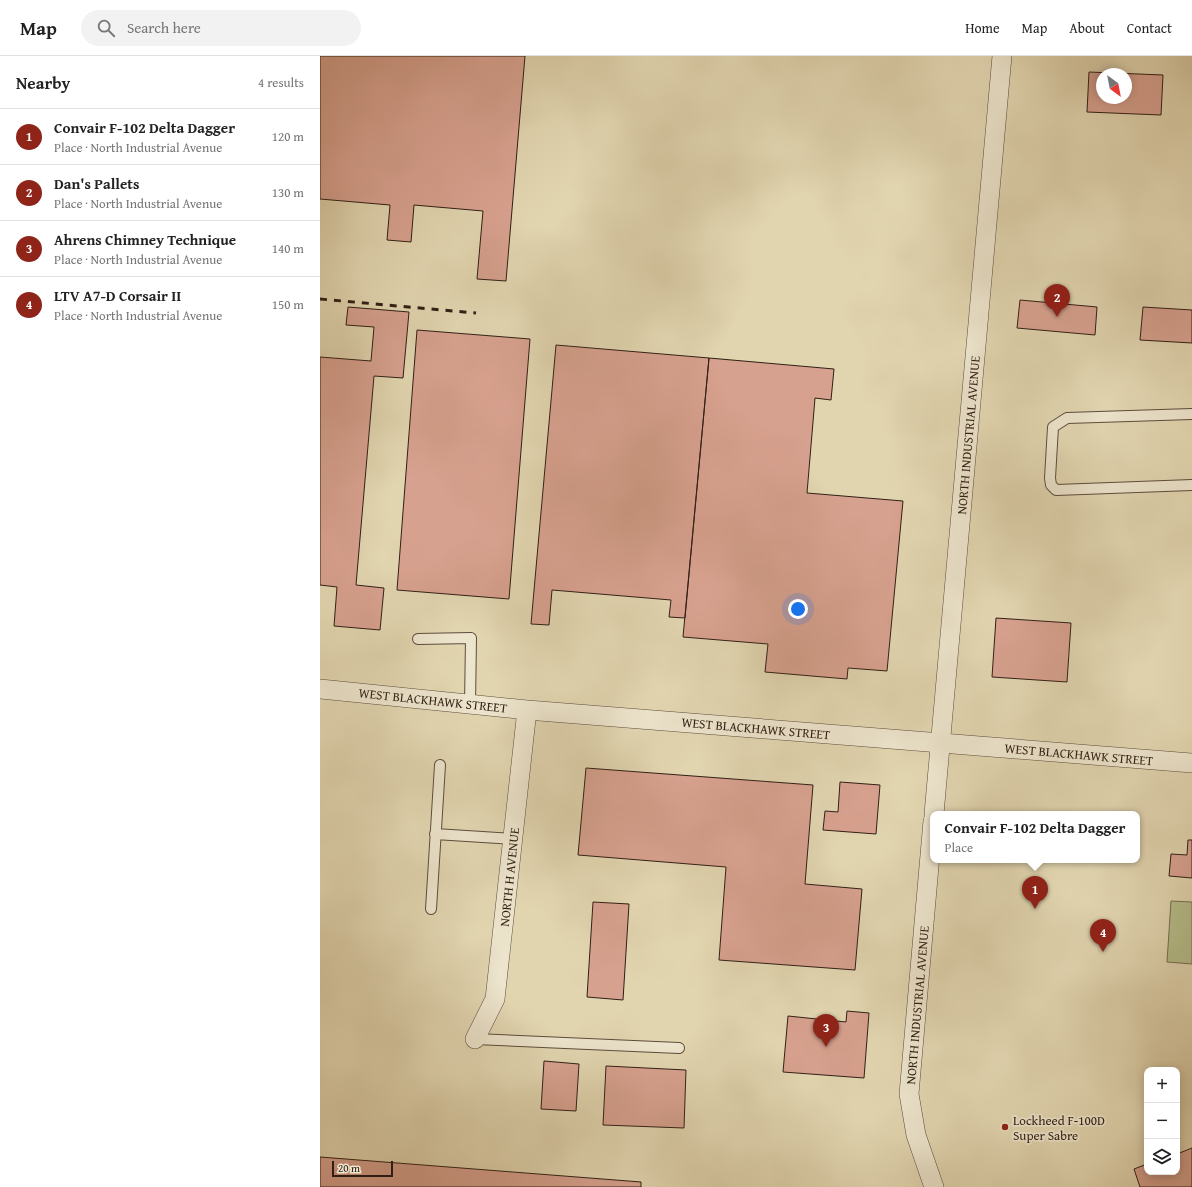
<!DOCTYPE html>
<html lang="en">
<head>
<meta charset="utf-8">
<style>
	body { margin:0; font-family:"Gentium Book Plus",serif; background:#f2f2f2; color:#222 }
	.controls { position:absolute; right:12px; bottom:12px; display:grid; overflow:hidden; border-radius:8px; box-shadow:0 2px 10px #0003 }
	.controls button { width:36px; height:36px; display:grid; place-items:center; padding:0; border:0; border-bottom:1px solid #e0e0e0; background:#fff; color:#222; font:20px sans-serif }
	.compass { position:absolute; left:776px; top:12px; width:36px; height:36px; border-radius:50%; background:#fff; box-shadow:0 2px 10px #0003; rotate:148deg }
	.scale { position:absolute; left:12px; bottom:10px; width:61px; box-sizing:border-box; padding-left:4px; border:2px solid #311f15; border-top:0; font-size:11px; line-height:14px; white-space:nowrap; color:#311f15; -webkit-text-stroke:3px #ece4cc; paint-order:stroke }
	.you { position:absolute; left:478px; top:553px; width:14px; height:14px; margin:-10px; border:3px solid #fff; border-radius:50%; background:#1a73e8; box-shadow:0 0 0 6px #1a73e833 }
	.badge { display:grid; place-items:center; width:26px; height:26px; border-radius:50%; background:#8f2418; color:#fff; font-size:13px; font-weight:700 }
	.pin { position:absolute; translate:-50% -33px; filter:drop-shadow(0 1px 2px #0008) }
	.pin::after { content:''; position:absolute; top:21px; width:14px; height:12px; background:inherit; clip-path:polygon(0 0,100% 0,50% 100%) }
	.popup { position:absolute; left:610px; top:755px; width:210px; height:52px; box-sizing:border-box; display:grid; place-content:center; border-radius:8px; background:#fff; filter:drop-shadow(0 1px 3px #0005); font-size:13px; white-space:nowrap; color:#767676 }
	.popup b { font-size:15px; color:#222 }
	.popup::after { content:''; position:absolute; left:50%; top:100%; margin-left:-8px; border:8px solid transparent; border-top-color:#fff }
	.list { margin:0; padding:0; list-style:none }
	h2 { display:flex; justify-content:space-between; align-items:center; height:52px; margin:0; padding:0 16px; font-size:17px }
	h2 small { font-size:13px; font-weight:400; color:#767676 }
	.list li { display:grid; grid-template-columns:26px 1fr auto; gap:12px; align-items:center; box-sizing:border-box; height:56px; padding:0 16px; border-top:1px solid #e0e0e0 }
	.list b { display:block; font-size:15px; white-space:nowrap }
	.list p { margin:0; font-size:13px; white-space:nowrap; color:#767676 }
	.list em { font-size:13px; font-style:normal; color:#767676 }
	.icon { flex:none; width:22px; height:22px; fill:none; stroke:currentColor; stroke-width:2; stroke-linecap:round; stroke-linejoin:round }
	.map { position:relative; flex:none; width:872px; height:1131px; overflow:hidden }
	header { display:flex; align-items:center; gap:24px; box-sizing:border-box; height:56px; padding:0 20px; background:#fff; border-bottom:1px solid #e0e0e0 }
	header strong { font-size:19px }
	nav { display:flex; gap:22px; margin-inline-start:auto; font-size:14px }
	.search { width:280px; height:36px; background:#f2f2f2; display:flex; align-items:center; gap:10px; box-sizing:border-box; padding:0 14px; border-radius:22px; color:#767676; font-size:15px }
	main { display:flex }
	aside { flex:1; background:#fff }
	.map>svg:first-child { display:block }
</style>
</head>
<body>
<header>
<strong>Map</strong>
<div class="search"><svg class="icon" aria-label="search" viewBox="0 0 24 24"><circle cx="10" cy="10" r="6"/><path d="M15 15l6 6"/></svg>Search here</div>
<nav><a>Home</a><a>Map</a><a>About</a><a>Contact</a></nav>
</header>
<main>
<aside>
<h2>Nearby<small>4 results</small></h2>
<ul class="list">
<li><span class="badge">1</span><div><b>Convair F-102 Delta Dagger</b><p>Place · North Industrial Avenue</p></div><em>120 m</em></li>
<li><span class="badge">2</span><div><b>Dan's Pallets</b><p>Place · North Industrial Avenue</p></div><em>130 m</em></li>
<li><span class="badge">3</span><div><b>Ahrens Chimney Technique</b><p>Place · North Industrial Avenue</p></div><em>140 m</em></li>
<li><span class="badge">4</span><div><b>LTV A7-D Corsair II</b><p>Place · North Industrial Avenue</p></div><em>150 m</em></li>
</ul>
</aside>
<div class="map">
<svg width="872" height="1131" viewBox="0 0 872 1131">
	<rect width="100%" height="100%" fill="#e1d5b0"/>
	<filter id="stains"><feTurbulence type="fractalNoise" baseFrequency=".005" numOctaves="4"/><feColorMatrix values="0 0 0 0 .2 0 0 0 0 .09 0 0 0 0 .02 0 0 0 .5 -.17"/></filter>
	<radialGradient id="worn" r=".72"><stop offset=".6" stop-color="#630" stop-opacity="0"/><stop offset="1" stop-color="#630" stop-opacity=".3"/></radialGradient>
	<path fill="#b5bd8a" stroke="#736e50" d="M 851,845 L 872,846 L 872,908 L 847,906 Z"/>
	<path fill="#d7a18f" stroke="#311f15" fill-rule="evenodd" d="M 0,0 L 205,0 L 186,225 L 157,223 L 163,155 L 94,149 L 91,186 L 67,184 L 70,149 L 0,143 Z
		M 769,16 L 843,19 L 841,59 L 767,56 ZM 782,18 L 806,18 L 806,42 L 782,42 Z
		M 700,244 L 777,251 L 775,279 L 697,272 Z
		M 28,251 L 89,256 L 83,322 L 54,320 L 36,529 L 64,532 L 60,574 L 14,570 L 17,531 L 0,529 L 0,301 L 51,305 L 54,271 L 26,269 Z
		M 823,251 L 872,254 L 872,287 L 820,284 Z
		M 97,274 L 210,283 L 189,543 L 77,534 Z
		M 236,289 L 389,302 L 365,562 L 349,561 L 351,544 L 232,534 L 229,569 L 211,568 Z
		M 389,302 L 514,313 L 511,344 L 495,342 L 487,437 L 583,445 L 567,615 L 528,612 L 527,623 L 445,616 L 448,588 L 363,581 Z
		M 676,562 L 751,567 L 747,626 L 672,621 Z
		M 266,712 L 493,729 L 485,828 L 542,833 L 535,914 L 399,904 L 406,811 L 258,799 Z
		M 520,726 L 560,729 L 556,778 L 503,774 L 505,755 L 518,756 Z
		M 868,784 L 872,784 L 872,822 L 849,820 L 851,798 L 867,799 Z
		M 273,846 L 309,848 L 303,944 L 267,941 Z
		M 527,955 L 549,957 L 544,1022 L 463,1016 L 468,960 L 526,966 Z
		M 224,1005 L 259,1008 L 256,1055 L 221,1053 Z
		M 286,1010 L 366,1014 L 364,1072 L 283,1069 Z
		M 872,1092 L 872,1131 L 820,1131 L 814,1113 L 827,1108 L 827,1116 L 857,1116 L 857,1098 Z
		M 0,1101 L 321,1126 L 321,1131 L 0,1131 Z"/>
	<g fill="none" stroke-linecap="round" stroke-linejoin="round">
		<g stroke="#5d4c3c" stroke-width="12">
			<path id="service" d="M 872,358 L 747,362 L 733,371 L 730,422 L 731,429 L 736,434 L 872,429
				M 98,583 L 151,582 L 150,648
				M 115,778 L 193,783
				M 111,853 L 120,709
				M 155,983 L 359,992"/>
		</g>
		<g stroke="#5d4c3c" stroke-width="20">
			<path id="minor" d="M 0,633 L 207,654 L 872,707
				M 614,758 L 682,0
				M 613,765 L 589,1038 L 596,1079 L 614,1131
				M 155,983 L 175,943 L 207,654"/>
		</g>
		<use href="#service" stroke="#ece4cc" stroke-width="10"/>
		<use href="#minor" stroke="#ece4cc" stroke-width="19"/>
		<path stroke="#311f15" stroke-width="3" stroke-dasharray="7 7" stroke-linecap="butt" d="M 0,243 L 156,257"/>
	</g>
	<circle fill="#8f2418" stroke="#ece4cc" stroke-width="1.5" cx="685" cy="1071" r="4"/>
	<g text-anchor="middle" stroke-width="3.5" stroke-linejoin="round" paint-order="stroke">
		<g font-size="13" fill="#311f15" stroke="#ece4cc">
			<text transform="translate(648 379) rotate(-85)" y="5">NORTH INDUSTRIAL AVENUE</text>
			<text transform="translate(113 644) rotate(6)" y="5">WEST BLACKHAWK STREET</text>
			<text transform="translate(436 672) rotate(5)" y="5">WEST BLACKHAWK STREET</text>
			<text transform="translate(759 698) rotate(5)" y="5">WEST BLACKHAWK STREET</text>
			<text transform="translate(189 821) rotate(-84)" y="5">NORTH H AVENUE</text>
			<text transform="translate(597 949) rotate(-85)" y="5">NORTH INDUSTRIAL AVENUE</text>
		</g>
		<g font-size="13" fill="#311f15" stroke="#ece4cc" text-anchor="start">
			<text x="693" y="1069">Lockheed F-100D<tspan x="693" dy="15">Super Sabre</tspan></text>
		</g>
	</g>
	<rect width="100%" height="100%" filter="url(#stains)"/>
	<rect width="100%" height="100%" fill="url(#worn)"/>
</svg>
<div class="controls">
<button>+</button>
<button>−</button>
<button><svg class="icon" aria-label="layers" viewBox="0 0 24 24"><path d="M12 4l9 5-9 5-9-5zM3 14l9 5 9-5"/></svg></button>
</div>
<svg class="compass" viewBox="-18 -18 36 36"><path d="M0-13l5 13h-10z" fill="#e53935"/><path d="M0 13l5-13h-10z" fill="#767676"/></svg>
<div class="scale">20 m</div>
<div class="you"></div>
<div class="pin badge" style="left:715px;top:853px">1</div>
<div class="popup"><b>Convair F-102 Delta Dagger</b>Place</div>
<div class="pin badge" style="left:737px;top:261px">2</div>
<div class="pin badge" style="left:506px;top:991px">3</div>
<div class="pin badge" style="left:783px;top:896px">4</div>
</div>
</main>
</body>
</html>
